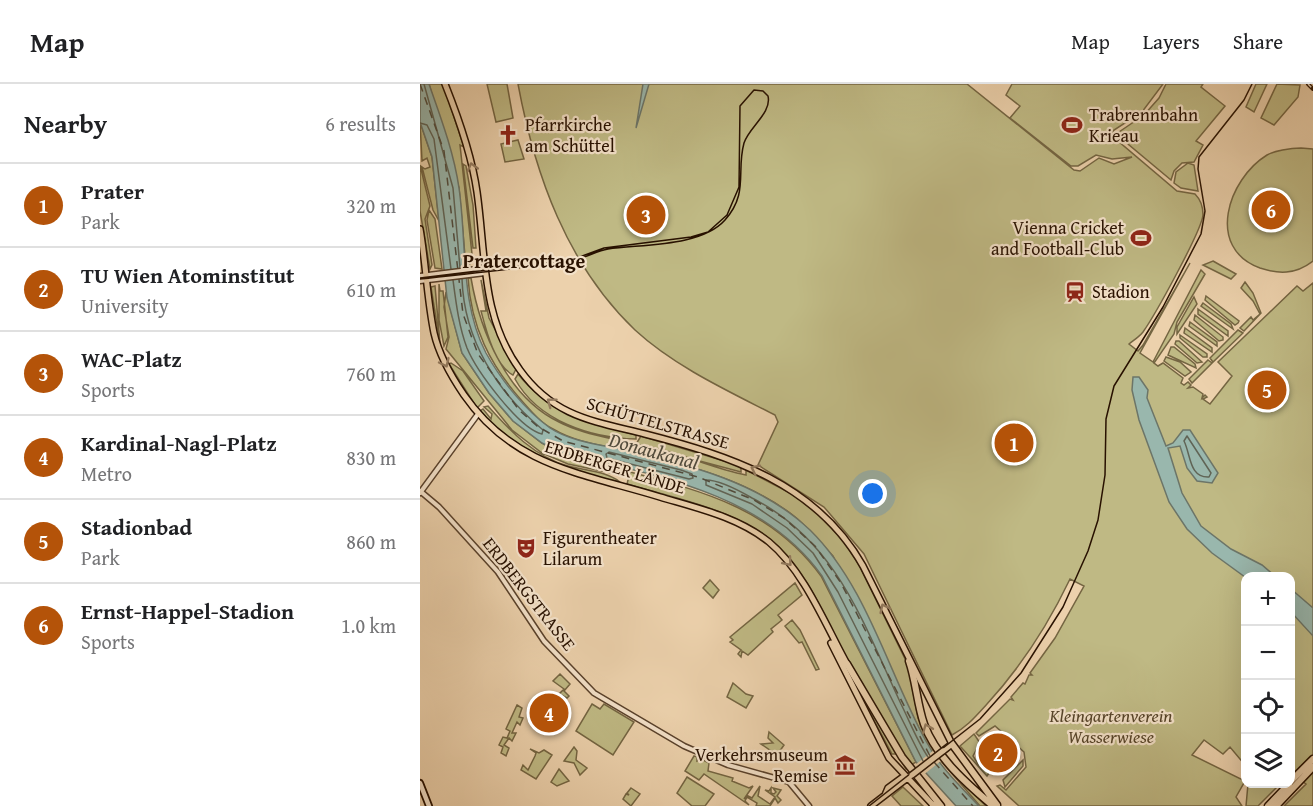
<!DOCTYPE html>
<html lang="en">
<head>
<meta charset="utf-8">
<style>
	body { margin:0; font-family:"Gentium Book Plus",serif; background:#f6f6f6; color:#202124 }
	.controls { position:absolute; right:18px; bottom:18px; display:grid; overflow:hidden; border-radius:12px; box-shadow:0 6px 24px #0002 }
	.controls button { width:54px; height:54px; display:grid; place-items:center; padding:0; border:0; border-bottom:2px solid #e0e0e0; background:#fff; color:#202124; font:30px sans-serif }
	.you { position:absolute; left:453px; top:410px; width:21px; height:21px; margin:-15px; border:4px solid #fff; border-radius:50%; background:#1a73e8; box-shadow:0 0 0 9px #1a73e833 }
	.badge { display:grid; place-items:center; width:39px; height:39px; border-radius:50%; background:#b45309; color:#fff; font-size:20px; font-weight:700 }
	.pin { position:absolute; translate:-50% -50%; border:3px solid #fff; box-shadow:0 2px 6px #0006 }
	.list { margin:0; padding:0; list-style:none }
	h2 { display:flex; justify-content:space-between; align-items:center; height:78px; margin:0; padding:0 24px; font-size:26px }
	h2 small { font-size:20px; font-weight:400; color:#757577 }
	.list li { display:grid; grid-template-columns:39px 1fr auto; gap:18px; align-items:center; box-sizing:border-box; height:84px; padding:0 24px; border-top:2px solid #e0e0e0 }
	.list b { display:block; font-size:22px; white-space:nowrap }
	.list p { margin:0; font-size:20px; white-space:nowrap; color:#757577 }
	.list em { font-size:20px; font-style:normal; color:#757577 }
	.icon { flex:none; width:33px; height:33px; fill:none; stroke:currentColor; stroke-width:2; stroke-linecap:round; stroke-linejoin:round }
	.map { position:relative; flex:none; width:893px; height:722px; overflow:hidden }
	header { display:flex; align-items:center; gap:36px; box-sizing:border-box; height:84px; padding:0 30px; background:#fff; border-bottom:2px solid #e0e0e0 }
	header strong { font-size:28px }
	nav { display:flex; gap:33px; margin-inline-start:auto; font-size:21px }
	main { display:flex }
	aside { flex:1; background:#fff }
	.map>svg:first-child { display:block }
</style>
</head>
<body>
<header>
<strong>Map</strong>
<nav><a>Map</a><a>Layers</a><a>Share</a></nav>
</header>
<main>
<aside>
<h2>Nearby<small>6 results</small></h2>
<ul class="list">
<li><span class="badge">1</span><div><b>Prater</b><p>Park</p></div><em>320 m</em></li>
<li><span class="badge">2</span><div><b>TU Wien Atominstitut</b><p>University</p></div><em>610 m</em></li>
<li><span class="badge">3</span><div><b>WAC-Platz</b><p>Sports</p></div><em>760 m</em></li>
<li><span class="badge">4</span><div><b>Kardinal-Nagl-Platz</b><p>Metro</p></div><em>830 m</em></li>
<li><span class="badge">5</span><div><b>Stadionbad</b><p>Park</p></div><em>860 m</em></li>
<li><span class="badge">6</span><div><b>Ernst-Happel-Stadion</b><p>Sports</p></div><em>1.0 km</em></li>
</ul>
</aside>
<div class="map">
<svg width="893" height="722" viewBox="0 0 893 722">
	<rect width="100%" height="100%" fill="#ecd1ac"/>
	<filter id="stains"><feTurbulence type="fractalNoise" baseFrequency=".00333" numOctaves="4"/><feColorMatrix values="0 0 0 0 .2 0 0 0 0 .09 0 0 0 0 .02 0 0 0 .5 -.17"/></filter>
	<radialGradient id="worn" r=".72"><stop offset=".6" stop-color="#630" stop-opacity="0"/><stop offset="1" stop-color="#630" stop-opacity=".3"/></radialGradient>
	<path fill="#bfb984" stroke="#746542" stroke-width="1.5" d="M 9,0 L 23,0 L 44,63 L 40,61 L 52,170 L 49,183 L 46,183 L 39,104 Z
		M 67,0 L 87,0 L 93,34 L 76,38 Z
		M 98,0 L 547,0 L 654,86 L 660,87 L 679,74 L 694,80 L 712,73 L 692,75 L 676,71 L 658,82 L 651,82 L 590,34 L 600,22 L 586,11 L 592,0 L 743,0 L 722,28 L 694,46 L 691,51 L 757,107 L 775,110 C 781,116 783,123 783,131 C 781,148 735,231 723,248 C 719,253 714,256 709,260 L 718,267 L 723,261 L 770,179 L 720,269 L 733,278 L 781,186 L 785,190 L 757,238 L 754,250 L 734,279 L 738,282 L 743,279 L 763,294 L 761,299 L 764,301 L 768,298 L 771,301 L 768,304 L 773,303 L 783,310 L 782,314 L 785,311 L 787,313 L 783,315 L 790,320 L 812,292 L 798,278 L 877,202 L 883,207 L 893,199 L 893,722 L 864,722 L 886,700 L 871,689 L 870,493 L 826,493 L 825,681 L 810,663 L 803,670 L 784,656 L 772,671 L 825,697 L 816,713 L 822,722 L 599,722 L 577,702 L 580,701 L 586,706 L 606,683 L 604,668 L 575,642 L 559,652 L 556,649 L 590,615 L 593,616 L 591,613 L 603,599 L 605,600 L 609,591 L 612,591 L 610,589 L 635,554 L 664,502 L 650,495 C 628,541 602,582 567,620 C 556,632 547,643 532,651 L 444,470 L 404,423 L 338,381 L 358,338 L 355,331 C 308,307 254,282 215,246 C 147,181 115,91 98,0 Z
		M 746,0 L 783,0 L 781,3 L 805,22 L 776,57 L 783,61 L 774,78 L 762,79 L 754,87 L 751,96 L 696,50 L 724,31 L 739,14 Z
		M 836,0 L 847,0 L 834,28 L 826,23 Z
		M 857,0 L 880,1 L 878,13 L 854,41 L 841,34 Z
		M 0,38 L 12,73 L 19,137 L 13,126 L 2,83 L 5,85 L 10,83 L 7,74 L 2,77 Z
		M 98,56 L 104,75 L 85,78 L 81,60 Z
		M 881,64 L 893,65 L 893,177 C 875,191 858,190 840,184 C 785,164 808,95 847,71 C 854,67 870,64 881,64 Z
		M 768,79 L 774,81 L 778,107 L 761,104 L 754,99 L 756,88 Z
		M 43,80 L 46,82 L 53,121 L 56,164 L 53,164 Z
		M 0,81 L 10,122 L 5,135 L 12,181 L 10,185 L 0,127 Z
		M 9,126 L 15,135 L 22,185 L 15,184 L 7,136 Z
		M 793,177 L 816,190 L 811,195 L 783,181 Z
		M 48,194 L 51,194 C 60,247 87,313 139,338 C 160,349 186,353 209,359 L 214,361 L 212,368 C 186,362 156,359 133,345 C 121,339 111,327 102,317 C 70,281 51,243 48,194 Z
		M 61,196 L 69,234 L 96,285 L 93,291 C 75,282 66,246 61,227 L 66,227 Z
		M 825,198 L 833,209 L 841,229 L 824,247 L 820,244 L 831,233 L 833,236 L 840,230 L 833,217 L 821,204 Z
		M 19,200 L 20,207 L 23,207 L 28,253 L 24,262 L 19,236 Z
		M 15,202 L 20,259 L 11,203 Z
		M 26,208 L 42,269 L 69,309 L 93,337 L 122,359 L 141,369 L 207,386 L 206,392 L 148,380 L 122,369 L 92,346 L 26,265 L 29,253 L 24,223 Z
		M 786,212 L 819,237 L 818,239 L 815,241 L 785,216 Z
		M 774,213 L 777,220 L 757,250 L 757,243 Z
		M 783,219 L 811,240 L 813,245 L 781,222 Z
		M 778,225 L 808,247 L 808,252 L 778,230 Z
		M 775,231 L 803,253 L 803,256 L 799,257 L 774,236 Z
		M 770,238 L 797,258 L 797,262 L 769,242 Z
		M 765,244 L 792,264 L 792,268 L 764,249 Z
		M 818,246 L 823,249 L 793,278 L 790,274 Z
		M 760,251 L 787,270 L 787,273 L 783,273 L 760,254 Z
		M 756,257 L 759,257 L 782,278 L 777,279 L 755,260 Z
		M 751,263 L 754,263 L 775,280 L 776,284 L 748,271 Z
		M 746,273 L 760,278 L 771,288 L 765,292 L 744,277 Z
		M 788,276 L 792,279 L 772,299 L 769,295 Z
		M 31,279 L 43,287 L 64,317 L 57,324 L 29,280 Z
		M 98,290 C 131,331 166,338 216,351 L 216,355 C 171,354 118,337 95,295 Z
		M 68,322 C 90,347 115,373 148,382 C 167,387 186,387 200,398 C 147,388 96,368 60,327 L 63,325 L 71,335 L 72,330 L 64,323 Z
		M 221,352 L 321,382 L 321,388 L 216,360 Z
		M 216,361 C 254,365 289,384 326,391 L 326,386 L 372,410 L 396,428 L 423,456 L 439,481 L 488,581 L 498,634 L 514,666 L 512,668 L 505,657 L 413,472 C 400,458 388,443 374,432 C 329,397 268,381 214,368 Z
		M 210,388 C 286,408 353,426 401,492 L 496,678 L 491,681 C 470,649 449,617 431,583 C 409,544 392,494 358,462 C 319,426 257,415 207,400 Z
		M 290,496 L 299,506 L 293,514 L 283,504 Z
		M 375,499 L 382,511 L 358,531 L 362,536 L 351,545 L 353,548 L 328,571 L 322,567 L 321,573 L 318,570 L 321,566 L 310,558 L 313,556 L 310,553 Z
		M 372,536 L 380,546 L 399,585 L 396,586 L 382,558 L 379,559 L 365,542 Z
		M 140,590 L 150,600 L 144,607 L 149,612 L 147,614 L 139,610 L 144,605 L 133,597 Z
		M 430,591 L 488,684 L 486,685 L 477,670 L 472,670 Z
		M 313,599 L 326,610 L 333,612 L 326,624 L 307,613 Z
		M 172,620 L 180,625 L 184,620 L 214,638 L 193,671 L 156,647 Z
		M 97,621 L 102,624 L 99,633 L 103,634 L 100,641 L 97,638 L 92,649 L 96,649 L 92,657 L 89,654 L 84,661 L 89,664 L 86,672 L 81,669 L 83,663 L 79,661 L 83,653 L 87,654 L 90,647 L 86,645 Z
		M 349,648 L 364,661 L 357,671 L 341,660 L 353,659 L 348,654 Z
		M 554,650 L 560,659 L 553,672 L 560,683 L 569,689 L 567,692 L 540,662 Z
		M 154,663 L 157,667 L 156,676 L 167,684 L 160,691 L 154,679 L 144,677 Z
		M 110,665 L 119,669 L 124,666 L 132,671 L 116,695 L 101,686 L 103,681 L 108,686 L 115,672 L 116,669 Z
		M 274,672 L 277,673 L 277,677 L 281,675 L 289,679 L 288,687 L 313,694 L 312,697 L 329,704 L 333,702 L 324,715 L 328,712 L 332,714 L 340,702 L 338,712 L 350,720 L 355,713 L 345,706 L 349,707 L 351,704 L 351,709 L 354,710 L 356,708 L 353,704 L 361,706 L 357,712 L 361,716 L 358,719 L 355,714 L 350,722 L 336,722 L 337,719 L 327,713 L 325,717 L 329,721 L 284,690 L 279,696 L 265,687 Z
		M 603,676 L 603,682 L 585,703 L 583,696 Z
		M 521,677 L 566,722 L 560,722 Z
		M 139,685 L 149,697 L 137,702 L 131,698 Z
		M 267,693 L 294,710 L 285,722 L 272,722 L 257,709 Z
		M 828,700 L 860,700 L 838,722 L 826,722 Z
		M 483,703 L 484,704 L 503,722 L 481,722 L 472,712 Z
		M 211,704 L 220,710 L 211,722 L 203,715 L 206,710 L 209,711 L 207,709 Z"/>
	<path fill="#99b7ad" stroke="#6c7568" stroke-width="1.5" d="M 0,0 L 9,0 C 21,34 34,69 39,104 C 47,159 40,219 66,269 C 81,296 105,326 130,344 C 151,358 182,361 206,366 C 270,381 341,399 390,446 C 447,502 468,588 506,657 C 519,682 540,702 559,722 L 536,722 L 496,678 L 402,492 C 342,408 234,391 141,369 L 122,359 L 93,337 L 69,309 L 42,269 L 27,214 L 12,73 L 0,38 Z
		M 223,0 L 229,0 L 216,44 Z
		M 713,293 L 719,293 L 728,306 L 727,314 L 746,362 L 753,359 L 763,346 L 770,346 L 798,389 L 792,399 L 777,397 L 767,384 L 760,362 L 748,364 L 762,409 L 781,442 L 811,465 L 842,481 L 855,492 L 825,493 L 792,469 L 767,445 L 749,418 L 719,336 L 712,306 Z
		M 871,505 L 893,524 L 893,552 L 871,528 Z"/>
	<path fill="#ecd1ac" d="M 514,666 L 522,676 L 502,692 L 495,681 Z"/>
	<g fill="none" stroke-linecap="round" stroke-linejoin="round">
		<path stroke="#606456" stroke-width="1.5" d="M 4,0 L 33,104 L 40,184
			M 0,39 L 7,41 L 14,55 L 31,185
			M 33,196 C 36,219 39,243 47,264 C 56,286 99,345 122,350 L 123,346 C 77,308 44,256 42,195
			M 767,352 L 791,389 L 789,393 C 769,394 771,371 764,357 Z
			M 189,368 L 261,386 L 272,390 L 273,394 L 269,395 L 187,374 L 186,370 Z
			M 503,677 L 418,508 L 393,469 L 367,444 L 332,420 L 286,401 L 286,396 C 300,396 320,407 332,414 C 417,457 443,539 481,620 C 490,638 497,657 508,673"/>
		<path stroke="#504b3d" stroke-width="1.5" stroke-dasharray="8 6" stroke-linecap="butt" d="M 0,0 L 24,67 L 43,230 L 58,270 L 99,326 L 117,342 L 143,357 L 278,393 L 334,416 L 364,434 L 395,462 L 421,499 L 511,674
			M 514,678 L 553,722"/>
		<g stroke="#59412b" stroke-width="7">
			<path id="tertiary" d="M 0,192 L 65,184
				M 0,197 L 65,189
				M 0,407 L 19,423 L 78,488 L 124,557 L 174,609 L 264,662 L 308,681 L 369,698 L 389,722
				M 0,409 L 58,330"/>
		</g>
		<g stroke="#281100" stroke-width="8">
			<path id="secondary" d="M 0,699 L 9,722"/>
		</g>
		<g stroke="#281100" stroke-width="8">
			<path id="primary" d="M 25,0 C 39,35 52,72 57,108 C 66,171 61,233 100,286 C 134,333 173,337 225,350 C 311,372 397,400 443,482 L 532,660 L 523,667
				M 0,145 C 6,180 7,215 14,249 C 19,271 31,292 44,311 C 94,383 162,389 240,413 C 277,424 318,433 349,458 C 384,487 405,540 427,580
				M 411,559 L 469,674 L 513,721
				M 465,711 L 468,704 L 483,693 L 486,693
				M 451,722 L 490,692"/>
		</g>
		<g stroke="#281100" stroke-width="9">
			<path id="motorway" d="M 489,577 C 496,597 497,620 504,640 C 516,673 547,700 573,722
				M 427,580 L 482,673 L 521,722
				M 532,660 L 577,721
				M 870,698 L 893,675
				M 513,721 L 514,722
				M 848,722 L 869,700
				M 856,722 L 893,683"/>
		</g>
		<use href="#tertiary" stroke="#f3e1c9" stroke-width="4"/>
		<use href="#secondary" stroke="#f3e1c9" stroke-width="4.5"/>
		<use href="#primary" stroke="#ecd1ac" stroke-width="5"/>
		<use href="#motorway" stroke="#ecd1ac" stroke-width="6"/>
		<path stroke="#281100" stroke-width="1.5" d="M 0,194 L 154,175 L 184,164 L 271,153 L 288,148 L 307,131 L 319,103 L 320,22 L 334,6 L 343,7 L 348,12 C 352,29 329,43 324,59 C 316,88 329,109 305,136 C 281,163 222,160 188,165 C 176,167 166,174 153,176 C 103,185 51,189 0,195
			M 449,722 L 560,635 L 601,589 L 643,523 L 668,467 L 678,436 L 685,391 L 686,335 L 694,302 L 743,223 L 781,150 L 785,127 L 778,85 L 779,73 L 824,16 L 832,0"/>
		<g stroke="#281100" stroke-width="4">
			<path id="rail" d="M 888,0 L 893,5"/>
		</g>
		<use href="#rail" stroke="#f3e1c9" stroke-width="1.5" stroke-dasharray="4.5" stroke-linecap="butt"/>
		<g stroke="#281100" stroke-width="8" stroke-linecap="butt">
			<path id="primary-bridge" d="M 492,691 L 523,667"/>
		</g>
		<use href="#primary-bridge" stroke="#ecd1ac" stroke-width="5"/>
	</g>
	<defs><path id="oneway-chevron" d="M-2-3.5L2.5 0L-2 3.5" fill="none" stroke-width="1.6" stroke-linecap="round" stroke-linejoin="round" transform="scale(1.5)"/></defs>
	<g stroke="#947b5f">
		<use href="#oneway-chevron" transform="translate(52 83) rotate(-105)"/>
		<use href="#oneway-chevron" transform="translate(25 279) rotate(65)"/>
		<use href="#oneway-chevron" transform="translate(131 318) rotate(-143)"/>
		<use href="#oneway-chevron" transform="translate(335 385) rotate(-154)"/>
		<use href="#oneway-chevron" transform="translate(368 478) rotate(49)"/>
		<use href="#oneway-chevron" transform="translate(464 524) rotate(-116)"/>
		<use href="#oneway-chevron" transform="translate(507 644) rotate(-112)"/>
	</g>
	<defs>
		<g id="stadium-bare" transform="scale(1.62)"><path d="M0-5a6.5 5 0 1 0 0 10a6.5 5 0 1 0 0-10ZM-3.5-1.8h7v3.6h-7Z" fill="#8f2418" stroke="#f3e1c9" stroke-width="2.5" paint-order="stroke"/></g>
		<g id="church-bare" transform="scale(1.62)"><path d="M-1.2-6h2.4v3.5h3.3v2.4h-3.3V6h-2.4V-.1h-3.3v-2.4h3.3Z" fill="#8f2418" stroke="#f3e1c9" stroke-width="2.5" paint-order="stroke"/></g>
		<g id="station-bare" transform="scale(1.62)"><path d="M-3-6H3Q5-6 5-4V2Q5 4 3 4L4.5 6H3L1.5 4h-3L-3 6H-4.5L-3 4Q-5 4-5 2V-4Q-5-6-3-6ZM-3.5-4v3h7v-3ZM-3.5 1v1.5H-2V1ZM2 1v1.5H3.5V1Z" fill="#8f2418" stroke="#f3e1c9" stroke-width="2.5" paint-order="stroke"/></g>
		<g id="theatre-bare" transform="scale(1.62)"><path d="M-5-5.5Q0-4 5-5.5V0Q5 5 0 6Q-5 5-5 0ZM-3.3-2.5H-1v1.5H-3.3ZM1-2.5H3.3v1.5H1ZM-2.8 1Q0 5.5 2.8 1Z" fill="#8f2418" stroke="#f3e1c9" stroke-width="2.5" paint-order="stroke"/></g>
		<g id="museum-bare" transform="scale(1.62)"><path d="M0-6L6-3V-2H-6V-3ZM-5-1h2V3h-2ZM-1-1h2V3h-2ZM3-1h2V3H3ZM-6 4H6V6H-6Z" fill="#8f2418" stroke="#f3e1c9" stroke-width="2.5" paint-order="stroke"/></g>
	</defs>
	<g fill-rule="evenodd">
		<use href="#stadium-bare" x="652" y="41"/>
		<use href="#church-bare" x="88" y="51"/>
		<use href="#stadium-bare" x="721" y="154"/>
		<use href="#station-bare" x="655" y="208"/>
		<use href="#theatre-bare" x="106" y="464"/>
		<use href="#museum-bare" x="425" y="681"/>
	</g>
	<g text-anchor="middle" stroke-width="4.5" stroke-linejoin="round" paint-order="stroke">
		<g font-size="18" fill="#281100" stroke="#f3e1c9" text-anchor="start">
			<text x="669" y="37">Trabrennbahn<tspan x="669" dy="21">Krieau</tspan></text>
			<text x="105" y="47">Pfarrkirche<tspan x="105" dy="21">am Schüttel</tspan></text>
			<text x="704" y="150" text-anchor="end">Vienna Cricket<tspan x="704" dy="21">and Football-Club</tspan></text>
			<text x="672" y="214">Stadion</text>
			<text x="123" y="460">Figurentheater<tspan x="123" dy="21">Lilarum</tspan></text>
			<text x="408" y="677" text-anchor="end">Verkehrsmuseum<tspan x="408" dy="21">Remise</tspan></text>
		</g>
		<g font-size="18" fill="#281100" stroke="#f3e1c9">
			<text transform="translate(238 339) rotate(16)" y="6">SCHÜTTELSTRASSE</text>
			<text transform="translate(195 383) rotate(17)" y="6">ERDBERGER LÄNDE</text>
			<text transform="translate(109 510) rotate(52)" y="6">ERDBERGSTRASSE</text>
		</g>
		<g font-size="18" font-style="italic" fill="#554328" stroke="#f3e1c9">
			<text x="691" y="638">Kleingartenverein<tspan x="691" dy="21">Wasserwiese</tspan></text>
		</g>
		<g font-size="20" font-weight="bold" fill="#281100" stroke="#f3e1c9">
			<text x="104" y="184">Pratercottage</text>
		</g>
		<g font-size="20" font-style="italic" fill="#504b3d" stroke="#f3e1c9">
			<text transform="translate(234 367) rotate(15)" y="7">Donaukanal</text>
		</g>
	</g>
	<rect width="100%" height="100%" filter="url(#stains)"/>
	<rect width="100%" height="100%" fill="url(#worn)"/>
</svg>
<div class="controls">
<button>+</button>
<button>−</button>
<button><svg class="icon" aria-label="locate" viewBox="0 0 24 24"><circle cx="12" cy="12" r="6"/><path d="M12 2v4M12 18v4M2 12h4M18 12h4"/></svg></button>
<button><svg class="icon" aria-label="layers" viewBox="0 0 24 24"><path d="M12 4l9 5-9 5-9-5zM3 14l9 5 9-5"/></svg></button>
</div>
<div class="you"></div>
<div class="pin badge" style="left:594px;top:359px">1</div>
<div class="pin badge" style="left:578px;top:669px">2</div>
<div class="pin badge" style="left:226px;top:131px">3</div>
<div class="pin badge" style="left:129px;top:629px">4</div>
<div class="pin badge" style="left:847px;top:306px">5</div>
<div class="pin badge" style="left:851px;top:126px">6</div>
</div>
</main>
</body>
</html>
